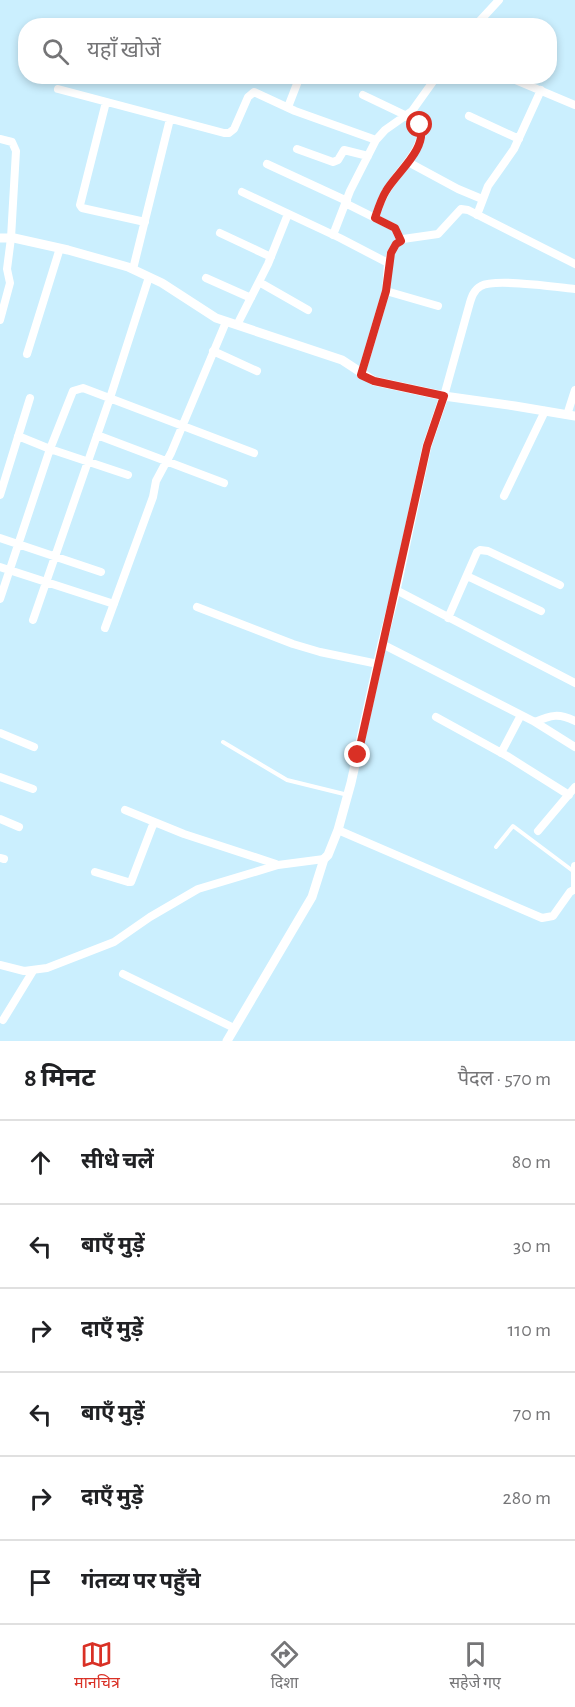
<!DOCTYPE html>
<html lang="hi">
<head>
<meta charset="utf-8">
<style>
	body { margin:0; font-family:"Alegreya Sans","Noto Sans Devanagari",sans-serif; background:#f2f2f2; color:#202124 }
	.stop { position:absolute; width:18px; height:18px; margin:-14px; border:4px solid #d93025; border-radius:50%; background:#fff }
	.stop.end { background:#d93025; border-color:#fff; box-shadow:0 2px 6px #0008 }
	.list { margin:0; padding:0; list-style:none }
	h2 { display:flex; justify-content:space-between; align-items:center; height:78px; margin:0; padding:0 24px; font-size:26px }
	h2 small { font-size:20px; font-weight:400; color:#757577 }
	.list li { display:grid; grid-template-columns:39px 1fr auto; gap:18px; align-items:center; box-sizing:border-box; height:84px; padding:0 24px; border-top:2px solid #e0e0e0 }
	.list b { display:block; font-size:22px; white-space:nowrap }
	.list em { font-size:20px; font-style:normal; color:#757577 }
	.icon { flex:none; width:33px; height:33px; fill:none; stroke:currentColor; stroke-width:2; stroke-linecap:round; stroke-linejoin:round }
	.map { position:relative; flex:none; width:575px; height:1041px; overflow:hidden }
	.search { position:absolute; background:#fff; box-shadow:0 3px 9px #0003; left:18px; right:18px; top:18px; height:66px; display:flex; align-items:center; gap:15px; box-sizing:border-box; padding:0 21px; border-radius:24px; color:#757577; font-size:22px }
	.sheet { height:582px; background:#fff }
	nav { display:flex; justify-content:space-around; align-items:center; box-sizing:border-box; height:84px; border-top:2px solid #e0e0e0; background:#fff; font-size:16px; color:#757577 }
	nav a { display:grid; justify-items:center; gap:3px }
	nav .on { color:#d93025 }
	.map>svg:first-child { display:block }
</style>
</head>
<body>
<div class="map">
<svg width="575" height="1041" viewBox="0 0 575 1041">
	<rect width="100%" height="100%" fill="#cbeffe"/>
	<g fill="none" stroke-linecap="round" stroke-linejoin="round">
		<path stroke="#fff" stroke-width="4" d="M 223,742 L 287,780 L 348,795
			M 496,847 L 513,826 L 573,871"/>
		<path stroke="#fff" stroke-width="8" d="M 475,26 L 499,0
			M 506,76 L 575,105
			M 58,89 L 224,133 L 229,133 L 234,129 L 248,97 L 254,92 L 295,111 L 376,140
			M 363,95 L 407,116 L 422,127 C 422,150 403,166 391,184 C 383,194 379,206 375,218
			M 106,102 L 80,205 L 82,208 L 145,222
			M 288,107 L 300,76
			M 469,116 L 519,139
			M 0,139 L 12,142 L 16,151 L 11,238 L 7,269 L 10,283 L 0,320
			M 297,149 L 333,162 L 338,160 L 344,150 L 368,156
			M 408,162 L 458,189 L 482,199
			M 267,164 L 347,201
			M 242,192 L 340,238 L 388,263
			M 345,203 L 395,228 L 401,241
			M 477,215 L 488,186 L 514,149 L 541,90
			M 220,233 L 271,257
			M 333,235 L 350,191 L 376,140 L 385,130 L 412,111 L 437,76
			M 133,269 L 170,119
			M 206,278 L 251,298
			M 259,282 L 308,310
			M 386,291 L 438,306
			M 237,325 L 268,264 L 288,214
			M 213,351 L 257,371
			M 27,354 L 60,248
			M 361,375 L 386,291 L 388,263 L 391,253 L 396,244 L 403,239 L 438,234 L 461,209 L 468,210 L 575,264
			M 444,396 L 469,306 C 471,299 473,290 481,286 C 495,278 556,287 575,289
			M 567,415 L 575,390
			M 97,435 L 224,483
			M 18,436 L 50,449 L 128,475
			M 0,495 L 30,398
			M 504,496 L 545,411
			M 0,538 L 101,572
			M 0,567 L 114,604
			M 467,576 L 541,611
			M 396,590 L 575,683
			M 0,599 L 50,449 L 73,391 L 83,388 L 254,453
			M 197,607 L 293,644 L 320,652 L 378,664
			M 448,618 L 477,552 L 480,550 L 488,551 L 560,585
			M 33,620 L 110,398 L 149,277
			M 105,628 L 153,497 L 156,481 L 171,453 L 226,322
			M 382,644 L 535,722 L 575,747
			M 436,717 L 507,756 L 569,795
			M 535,722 C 551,715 559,713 575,721
			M 0,733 L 34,747
			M 501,753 L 521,715
			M 0,777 L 33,789
			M 125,810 L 184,834 L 276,864
			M 0,819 L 19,827
			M 338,830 L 542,918 L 553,916 L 570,892 L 575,889
			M 538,831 L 575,787
			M 0,858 L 4,859
			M 95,872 L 128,882 L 131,882 L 154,822
			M 575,889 L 575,866
			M 0,965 L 24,971 L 47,968 L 114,942 L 150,917 L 198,889 L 278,865 L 324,859
			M 123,974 L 234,1028
			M 3,1020 L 33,971"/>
		<path stroke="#fff" stroke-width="9" d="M 0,238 L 14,238 L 68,250 L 128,267 L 162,283 L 216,318 L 342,360 L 374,381 L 444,396 L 515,406 L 575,416
			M 227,1041 L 312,897 L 324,859 L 328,855 L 338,830 L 351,783 L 382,644 L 396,590 L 427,446 L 444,396"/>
	</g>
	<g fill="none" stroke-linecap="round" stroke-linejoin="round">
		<path stroke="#d93025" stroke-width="8" d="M 358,755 L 427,446 L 444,396 L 374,381 L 361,375 L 386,291 L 391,253 L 396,244 L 401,241 L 395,228 L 375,218 C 378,209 381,199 386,191 C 397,172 428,149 420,125"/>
	</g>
</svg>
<div class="stop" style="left:420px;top:125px"></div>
<div class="stop end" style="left:358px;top:755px"></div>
<div class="search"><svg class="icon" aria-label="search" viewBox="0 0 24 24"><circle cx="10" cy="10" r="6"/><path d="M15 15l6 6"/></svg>यहाँ खोजें</div>
</div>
<section class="sheet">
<h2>8 मिनट<small>पैदल · 570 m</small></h2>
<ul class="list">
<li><svg class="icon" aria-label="ahead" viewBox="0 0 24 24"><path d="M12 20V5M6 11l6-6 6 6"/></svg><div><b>सीधे चलें</b></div><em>80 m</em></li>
<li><svg class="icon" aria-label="left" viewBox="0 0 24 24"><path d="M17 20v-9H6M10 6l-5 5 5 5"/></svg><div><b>बाएँ मुड़ें</b></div><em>30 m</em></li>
<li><svg class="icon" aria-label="right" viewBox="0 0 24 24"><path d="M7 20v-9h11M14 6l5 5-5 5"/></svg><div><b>दाएँ मुड़ें</b></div><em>110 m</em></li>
<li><svg class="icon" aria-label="left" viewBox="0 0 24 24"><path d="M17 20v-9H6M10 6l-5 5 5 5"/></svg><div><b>बाएँ मुड़ें</b></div><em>70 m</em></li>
<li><svg class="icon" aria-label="right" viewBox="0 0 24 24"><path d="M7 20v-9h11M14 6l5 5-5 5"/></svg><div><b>दाएँ मुड़ें</b></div><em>280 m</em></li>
<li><svg class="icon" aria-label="arrive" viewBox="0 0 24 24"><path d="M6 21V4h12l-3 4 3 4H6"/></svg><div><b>गंतव्य पर पहुँचे</b></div></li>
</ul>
</section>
<nav>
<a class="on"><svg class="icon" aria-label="map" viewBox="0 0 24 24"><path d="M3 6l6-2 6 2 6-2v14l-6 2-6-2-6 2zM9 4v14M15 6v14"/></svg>मानचित्र</a>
<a><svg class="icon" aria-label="directions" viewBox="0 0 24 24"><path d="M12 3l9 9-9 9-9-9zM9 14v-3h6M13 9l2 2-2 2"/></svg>दिशा</a>
<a><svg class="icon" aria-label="saved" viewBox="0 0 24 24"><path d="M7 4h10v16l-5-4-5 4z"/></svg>सहेजे गए</a>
</nav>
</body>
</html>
